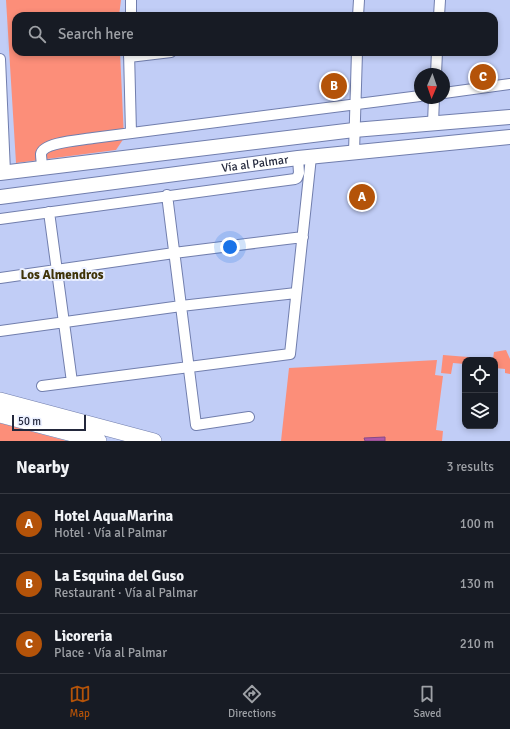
<!DOCTYPE html>
<html lang="en">
<head>
<meta charset="utf-8">
<style>
	body { margin:0; font-family:Signika,sans-serif; background:#242831; color:#f1f3f6 }
	.controls { position:absolute; right:12px; bottom:12px; display:grid; overflow:hidden; border-radius:8px; box-shadow:0 2px 6px #0003 }
	.controls button { width:36px; height:36px; display:grid; place-items:center; padding:0; border:0; border-bottom:1px solid #363941; background:#171b24; color:#f1f3f6; font:20px sans-serif }
	.compass { position:absolute; left:414px; top:68px; width:36px; height:36px; border-radius:50%; background:#171b24; box-shadow:0 2px 6px #0003; rotate:182deg }
	.scale { position:absolute; left:12px; bottom:10px; width:74px; box-sizing:border-box; padding-left:4px; border:2px solid #23283c; border-top:0; font-size:11px; line-height:14px; white-space:nowrap; color:#23283c; -webkit-text-stroke:3px #eaefff; paint-order:stroke }
	.you { position:absolute; left:230px; top:247px; width:14px; height:14px; margin:-10px; border:3px solid #fff; border-radius:50%; background:#1a73e8; box-shadow:0 0 0 6px #1a73e833 }
	.badge { display:grid; place-items:center; width:26px; height:26px; border-radius:50%; background:#b45309; color:#fff; font-size:13px; font-weight:700 }
	.pin { position:absolute; translate:-50% -50%; border:2px solid #fff; box-shadow:0 1px 4px #0006 }
	.list { margin:0; padding:0; list-style:none }
	h2 { display:flex; justify-content:space-between; align-items:center; height:52px; margin:0; padding:0 16px; font-size:17px }
	h2 small { font-size:13px; font-weight:400; color:#9ea1a6 }
	.list li { display:grid; grid-template-columns:26px 1fr auto; gap:12px; align-items:center; box-sizing:border-box; height:60px; padding:0 16px; border-top:1px solid #363941 }
	.list b { display:block; font-size:15px; white-space:nowrap }
	.list p { margin:0; font-size:13px; white-space:nowrap; color:#9ea1a6 }
	.list em { font-size:13px; font-style:normal; color:#9ea1a6 }
	.icon { flex:none; width:22px; height:22px; fill:none; stroke:currentColor; stroke-width:2; stroke-linecap:round; stroke-linejoin:round }
	.map { position:relative; flex:none; width:510px; height:441px; overflow:hidden }
	.search { position:absolute; background:#171b24; box-shadow:0 2px 6px #0003; left:12px; right:12px; top:12px; height:44px; display:flex; align-items:center; gap:10px; box-sizing:border-box; padding:0 14px; border-radius:12px; color:#9ea1a6; font-size:15px }
	.sheet { height:232px; background:#171b24 }
	nav { display:flex; justify-content:space-around; align-items:center; box-sizing:border-box; height:56px; border-top:1px solid #363941; background:#171b24; font-size:11px; color:#9ea1a6 }
	nav a { display:grid; justify-items:center; gap:2px }
	nav .on { color:#b45309 }
	.map>svg:first-child { display:block }
</style>
</head>
<body>
<div class="map">
<svg width="510" height="441" viewBox="0 0 510 441">
	<rect width="100%" height="100%" fill="#c1cdf6"/>
	<path fill="#fc8e79" d="M 6,0 L 121,0 L 119,16 L 16,16 L 16,52 L 120,52 L 124,138 L 116,150 L 16,163 Z
		M 506,350 L 510,359 L 510,374 L 505,373 L 505,369 L 495,368 L 495,360 L 465,360 L 465,364 L 453,363 L 451,374 L 441,373 L 443,355 L 493,359 L 494,352 Z
		M 437,360 L 435,375 L 443,376 L 436,430 L 443,431 L 442,441 L 281,441 L 289,368 Z
		M 0,423 L 67,441 L 0,441 Z"/>
	<path fill="#b159a7" stroke="#864a87" d="M 385,437 L 385,441 L 365,441 L 364,438 Z"/>
	<g fill="none" stroke-linecap="round" stroke-linejoin="round">
		<g stroke="#717ead" stroke-width="12">
			<path id="minor" d="M 131,16 L 131,0
				M 358,16 L 359,0
				M 439,16 L 440,0
				M 129,52 L 131,133
				M 129,57 L 171,52
				M 0,59 L 5,172
				M 436,74 L 437,52
				M 444,93 L 510,84
				M 433,123 L 434,98
				M 354,152 L 357,52
				M 42,167 C 42,163 41,158 41,154 C 43,142 82,140 93,138 L 420,96
				M 167,195 L 196,425 L 249,417
				M 49,212 L 72,382
				M 0,219 L 295,179 L 297,178 L 299,173 L 298,158
				M 0,278 L 174,253 L 303,237
				M 0,331 L 181,306 L 296,293
				M 42,386 L 290,354 L 311,157"/>
		</g>
		<g stroke="#717ead" stroke-width="16">
			<g id="secondary">
				<path d="M 0,173 L 354,130 L 510,117"/>
				<path id="s1" d="M 0,197 L 298,158 L 510,137"/>
			</g>
		</g>
		<g stroke="#717ead" stroke-width="16">
			<path id="primary" d="M 0,400 L 154,441
				M 0,415 L 99,441"/>
		</g>
		<use href="#minor" stroke="#fff" stroke-width="10"/>
		<use href="#secondary" stroke="#fff" stroke-width="14"/>
		<use href="#primary" stroke="#fff" stroke-width="15"/>
	</g>
	<g text-anchor="middle" stroke-width="4" stroke-linejoin="round" paint-order="stroke">
		<g font-size="12" fill="#23283c" stroke="#eaefff">
			<text dy="4" stroke="none"><textPath href="#s1" startOffset="257">Vía al Palmar</textPath></text>
		</g>
		<g font-size="13" font-weight="bold" fill="#3f3308" stroke="#eaefff">
			<text x="62" y="279">Los Almendros</text>
		</g>
	</g>
</svg>
<div class="controls">
<button><svg class="icon" aria-label="locate" viewBox="0 0 24 24"><circle cx="12" cy="12" r="6"/><path d="M12 2v4M12 18v4M2 12h4M18 12h4"/></svg></button>
<button><svg class="icon" aria-label="layers" viewBox="0 0 24 24"><path d="M12 4l9 5-9 5-9-5zM3 14l9 5 9-5"/></svg></button>
</div>
<svg class="compass" viewBox="-18 -18 36 36"><path d="M0-13l5 13h-10z" fill="#e53935"/><path d="M0 13l5-13h-10z" fill="#9ea1a6"/></svg>
<div class="scale">50 m</div>
<div class="you"></div>
<div class="pin badge" style="left:362px;top:197px">A</div>
<div class="pin badge" style="left:334px;top:86px">B</div>
<div class="pin badge" style="left:483px;top:77px">C</div>
<div class="search"><svg class="icon" aria-label="search" viewBox="0 0 24 24"><circle cx="10" cy="10" r="6"/><path d="M15 15l6 6"/></svg>Search here</div>
</div>
<section class="sheet">
<h2>Nearby<small>3 results</small></h2>
<ul class="list">
<li><span class="badge">A</span><div><b>Hotel AquaMarina</b><p>Hotel · Vía al Palmar</p></div><em>100 m</em></li>
<li><span class="badge">B</span><div><b>La Esquina del Guso</b><p>Restaurant · Vía al Palmar</p></div><em>130 m</em></li>
<li><span class="badge">C</span><div><b>Licoreria</b><p>Place · Vía al Palmar</p></div><em>210 m</em></li>
</ul>
</section>
<nav>
<a class="on"><svg class="icon" aria-label="map" viewBox="0 0 24 24"><path d="M3 6l6-2 6 2 6-2v14l-6 2-6-2-6 2zM9 4v14M15 6v14"/></svg>Map</a>
<a><svg class="icon" aria-label="directions" viewBox="0 0 24 24"><path d="M12 3l9 9-9 9-9-9zM9 14v-3h6M13 9l2 2-2 2"/></svg>Directions</a>
<a><svg class="icon" aria-label="saved" viewBox="0 0 24 24"><path d="M7 4h10v16l-5-4-5 4z"/></svg>Saved</a>
</nav>
</body>
</html>
